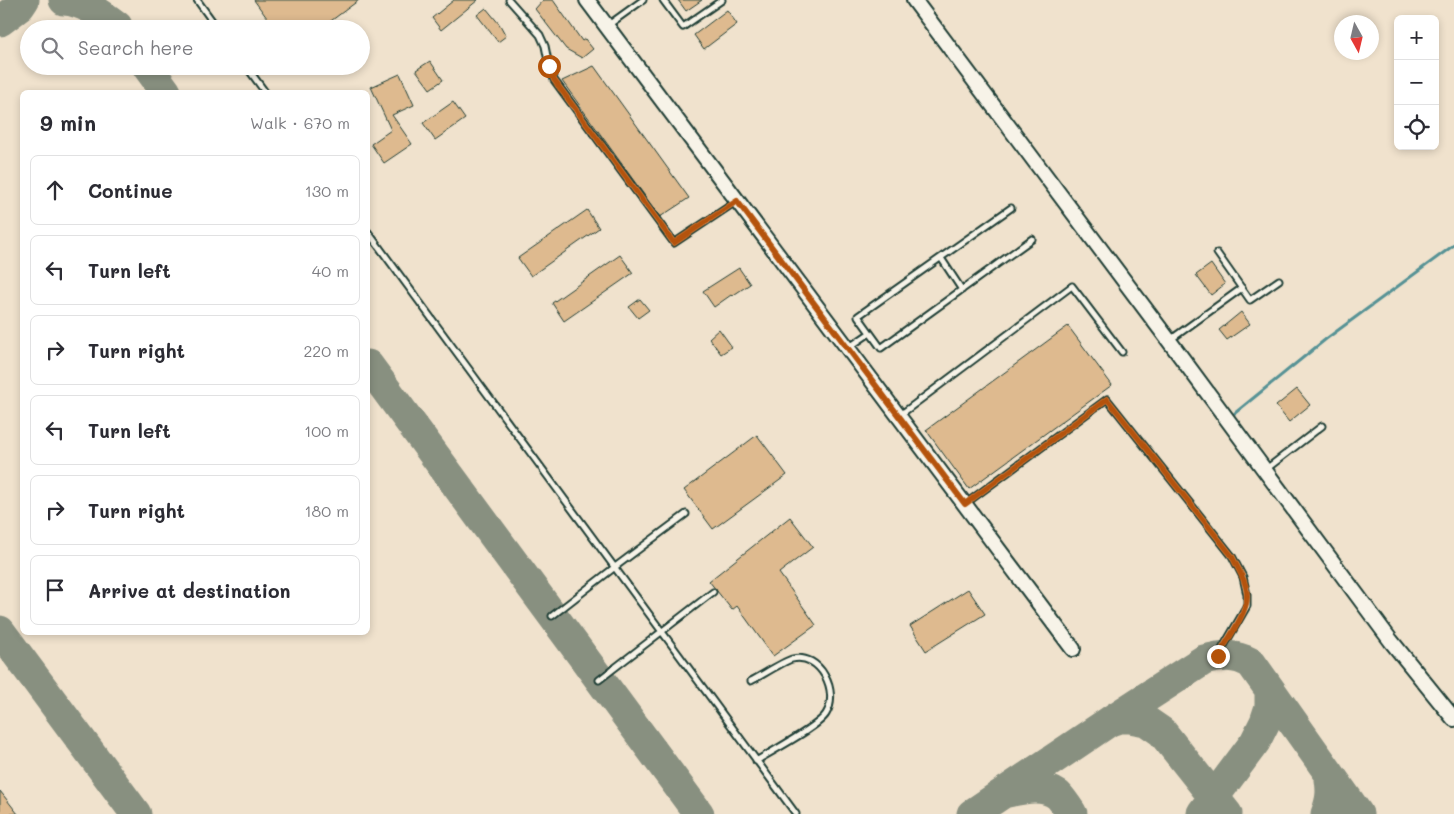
<!DOCTYPE html>
<html lang="en">
<head>
<meta charset="utf-8">
<style>
	body { margin:0; font-family:Mali,sans-serif; background:#f7f7f7; color:#2b2b33 }
	.controls { position:absolute; right:15px; top:15px; display:grid; overflow:hidden; border-radius:8px; box-shadow:0 2px 8px #0003 }
	.controls button { width:45px; height:45px; display:grid; place-items:center; padding:0; border:0; border-bottom:1px solid #e1e1e2; background:#fff; color:#2b2b33; font:25px sans-serif }
	.compass { position:absolute; left:1334px; top:15px; width:45px; height:45px; border-radius:50%; background:#fff; box-shadow:0 2px 8px #0003; rotate:172deg }
	.stop { position:absolute; width:15px; height:15px; margin:-11px; border:4px solid #b45309; border-radius:50%; background:#fff }
	.stop.end { background:#b45309; border-color:#fff; box-shadow:0 1px 5px #0008 }
	.list { margin:0; padding:0; list-style:none }
	h2 { display:flex; justify-content:space-between; align-items:center; height:65px; margin:0; padding:0 20px; font-size:21px }
	h2 small { font-size:16px; font-weight:400; color:#7c7c81 }
	.list li { display:grid; grid-template-columns:32px 1fr auto; gap:15px; align-items:center; box-sizing:border-box; height:70px; margin:0 10px 10px; padding:0 10px; border:1px solid #e1e1e2; border-radius:8px }
	.list b { display:block; font-size:19px; white-space:nowrap }
	.list em { font-size:16px; font-style:normal; color:#7c7c81 }
	.icon { flex:none; width:28px; height:28px; fill:none; stroke:currentColor; stroke-width:2; stroke-linecap:round; stroke-linejoin:round }
	.map { position:relative; flex:none; width:1454px; height:814px; overflow:hidden }
	.search { position:absolute; background:#fff; box-shadow:0 2px 8px #0003; left:20px; top:20px; width:350px; height:55px; display:flex; align-items:center; gap:12px; box-sizing:border-box; padding:0 18px; border-radius:28px; color:#7c7c81; font-size:19px }
	.panel { position:absolute; background:#fff; box-shadow:0 2px 8px #0003; left:20px; top:90px; width:350px; height:545px; border-radius:8px }
	.map>svg:first-child { display:block }
</style>
</head>
<body>
<div class="map">
<svg width="1454" height="814" viewBox="0 0 1454 814">
	<rect width="100%" height="100%" fill="#f0e2cd"/>
	<filter id="ink" filterUnits="userSpaceOnUse"><feTurbulence type="fractalNoise" baseFrequency=".02" numOctaves="2"/><feDisplacementMap in="SourceGraphic" scale="10" xChannelSelector="R" yChannelSelector="G"/><feConvolveMatrix kernelMatrix="1 2 1 2 8 2 1 2 1" color-interpolation-filters="sRGB"/></filter>
	<g filter="url(#ink)">
		<g fill="none" stroke-linecap="round" stroke-linejoin="round">
			<path stroke="#569295" stroke-width="3" d="M 1235,413 L 1326,339 L 1454,245"/>
			<path stroke="#889080" stroke-width="31" d="M 64,0 C 84,1 102,15 117,26
				M 0,21 L 20,6 L 24,0
				M 147,66 L 166,92
				M 368,365 L 699,814
				M 0,631 L 136,814
				M 1110,721 L 1204,660 C 1223,655 1234,654 1251,663 L 1358,814
				M 1004,793 C 1022,789 1042,783 1058,795 C 1063,800 1068,808 1072,814
				M 1202,813 L 1255,742 L 1265,722 L 1270,707 L 1270,690
				M 972,814 L 1110,721 L 1119,718 L 1130,718 L 1146,721 L 1162,732 L 1227,814
				M 1326,814 C 1332,798 1332,790 1329,773"/>
		</g>
		<path fill="#deba8f" stroke="#1f3d34" d="M 254,0 L 359,0 L 320,29 L 275,29 Z
			M 454,0 L 478,0 L 441,30 L 432,18 Z
			M 543,0 L 553,0 L 582,41 L 585,39 L 593,49 L 582,58 L 566,49 L 535,9 Z
			M 678,0 L 702,0 L 686,11 Z
			M 486,8 L 500,25 L 506,36 L 498,42 L 477,15 Z
			M 727,10 L 737,24 L 704,49 L 694,35 Z
			M 430,61 L 443,80 L 430,89 L 416,70 Z
			M 594,66 L 689,198 L 660,217 L 562,81 Z
			M 400,74 L 414,105 L 392,115 L 412,144 L 384,163 L 371,144 L 391,130 L 371,87 Z
			M 453,102 L 465,119 L 435,140 L 423,123 Z
			M 587,210 L 599,228 L 531,276 L 518,258 Z
			M 620,255 L 633,273 L 564,321 L 552,303 Z
			M 1211,264 L 1225,284 L 1211,295 L 1196,275 Z
			M 739,268 L 750,284 L 732,296 L 731,295 L 714,307 L 703,291 Z
			M 640,299 L 649,310 L 638,318 L 629,307 Z
			M 1241,312 L 1250,324 L 1227,340 L 1219,330 Z
			M 1068,326 L 1112,385 L 969,489 L 926,430 Z
			M 719,329 L 732,347 L 721,354 L 709,338 Z
			M 1297,389 L 1310,405 L 1289,422 L 1276,406 Z
			M 757,435 L 787,475 L 713,529 L 684,490 Z
			M 790,517 L 813,547 L 779,573 L 816,625 L 773,656 L 737,606 L 732,610 L 709,581 Z
			M 968,589 L 985,614 L 926,651 L 910,626 Z
			M 0,791 L 18,814 L 0,814 Z"/>
		<g fill="none" stroke-linecap="round" stroke-linejoin="round">
			<g stroke="#1f3d34" stroke-width="9">
				<path id="lane" d="M 197,0 L 218,29
					M 509,0 L 540,35 L 545,46 L 549,66 L 554,80 L 674,243 L 737,201
					M 663,0 L 683,27 L 722,0
					M 607,26 L 643,0
					M 246,66 L 265,92
					M 1011,208 L 858,316 L 881,348 L 1032,239
					M 368,232 L 796,814
					M 1217,253 L 1250,300 L 1279,280
					M 941,258 L 962,290
					M 1170,340 L 1242,288
					M 848,348 L 870,333
					M 900,415 L 1072,286 L 1122,352
					M 1265,470 L 1322,426
					M 965,504 L 1107,399 L 1232,556 L 1243,577 L 1247,595 L 1247,606 L 1218,656
					M 552,616 L 615,567 L 686,514
					M 599,680 L 713,592
					M 751,681 C 761,676 782,662 792,659 C 820,652 840,692 826,714 C 818,727 772,751 756,761"/>
			</g>
			<g stroke="#1f3d34" stroke-width="18">
				<path id="secondary" d="M 587,0 L 1073,649
					M 914,0 L 1170,342 L 1391,641 L 1454,719"/>
			</g>
			<use href="#lane" stroke="#f7f3e8" stroke-width="5"/>
			<use href="#secondary" stroke="#f7f3e8" stroke-width="14"/>
		</g>
	</g>
	<g fill="none" stroke-linecap="round" stroke-linejoin="round" filter="url(#ink)">
		<path stroke="#b45309" stroke-width="6" d="M 549,66 L 554,80 L 674,243 L 737,201 L 965,504 L 1107,399 L 1232,556 C 1238,569 1247,582 1247,596 C 1248,612 1226,642 1218,656"/>
	</g>
</svg>
<div class="controls">
<button>+</button>
<button>−</button>
<button><svg class="icon" aria-label="locate" viewBox="0 0 24 24"><circle cx="12" cy="12" r="6"/><path d="M12 2v4M12 18v4M2 12h4M18 12h4"/></svg></button>
</div>
<svg class="compass" viewBox="-18 -18 36 36"><path d="M0-13l5 13h-10z" fill="#e53935"/><path d="M0 13l5-13h-10z" fill="#7c7c81"/></svg>
<div class="stop" style="left:549px;top:66px"></div>
<div class="stop end" style="left:1218px;top:656px"></div>
<div class="search"><svg class="icon" aria-label="search" viewBox="0 0 24 24"><circle cx="10" cy="10" r="6"/><path d="M15 15l6 6"/></svg>Search here</div>
<section class="panel">
<h2>9 min<small>Walk · 670 m</small></h2>
<ul class="list">
<li><svg class="icon" aria-label="ahead" viewBox="0 0 24 24"><path d="M12 20V5M6 11l6-6 6 6"/></svg><div><b>Continue</b></div><em>130 m</em></li>
<li><svg class="icon" aria-label="left" viewBox="0 0 24 24"><path d="M17 20v-9H6M10 6l-5 5 5 5"/></svg><div><b>Turn left</b></div><em>40 m</em></li>
<li><svg class="icon" aria-label="right" viewBox="0 0 24 24"><path d="M7 20v-9h11M14 6l5 5-5 5"/></svg><div><b>Turn right</b></div><em>220 m</em></li>
<li><svg class="icon" aria-label="left" viewBox="0 0 24 24"><path d="M17 20v-9H6M10 6l-5 5 5 5"/></svg><div><b>Turn left</b></div><em>100 m</em></li>
<li><svg class="icon" aria-label="right" viewBox="0 0 24 24"><path d="M7 20v-9h11M14 6l5 5-5 5"/></svg><div><b>Turn right</b></div><em>180 m</em></li>
<li><svg class="icon" aria-label="arrive" viewBox="0 0 24 24"><path d="M6 21V4h12l-3 4 3 4H6"/></svg><div><b>Arrive at destination</b></div></li>
</ul>
</section>
</div>
</body>
</html>
